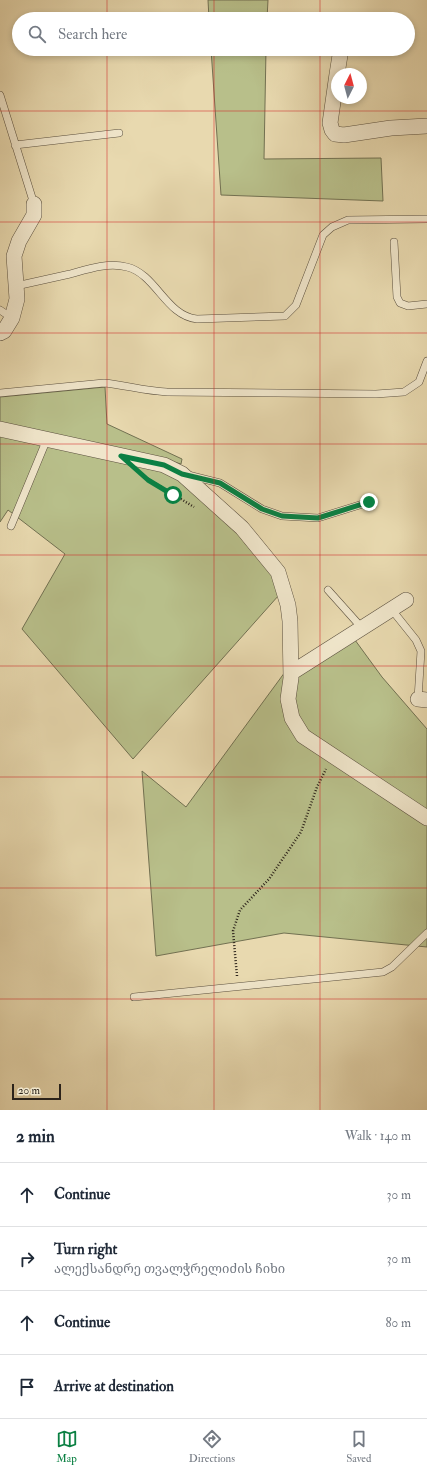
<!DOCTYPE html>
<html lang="en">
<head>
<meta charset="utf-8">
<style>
	body { margin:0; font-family:"IM FELL Double Pica","Noto Serif Georgian",serif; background:#f2f2f3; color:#1f2937 }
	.compass { position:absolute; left:331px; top:68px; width:36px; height:36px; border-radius:50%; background:#fff; box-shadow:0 2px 6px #0003; rotate:6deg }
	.scale { position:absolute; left:12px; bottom:10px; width:49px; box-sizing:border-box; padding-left:4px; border:2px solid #2c231a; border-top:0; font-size:11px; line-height:14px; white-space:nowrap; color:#2c231a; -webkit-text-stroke:3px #f0e6cb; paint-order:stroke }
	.stop { position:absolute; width:12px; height:12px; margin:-9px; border:3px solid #0b8043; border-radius:50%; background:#fff }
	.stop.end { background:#0b8043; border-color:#fff; box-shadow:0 1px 4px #0008 }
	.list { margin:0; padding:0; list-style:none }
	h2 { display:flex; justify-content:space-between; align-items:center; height:52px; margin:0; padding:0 16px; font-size:17px }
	h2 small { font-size:13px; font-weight:400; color:#747a83 }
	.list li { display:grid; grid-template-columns:26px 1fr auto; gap:12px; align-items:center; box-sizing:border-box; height:64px; padding:0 16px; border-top:1px solid #e0e1e3 }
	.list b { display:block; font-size:15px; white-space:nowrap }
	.list p { margin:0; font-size:13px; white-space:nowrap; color:#747a83 }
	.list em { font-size:13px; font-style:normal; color:#747a83 }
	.icon { flex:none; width:22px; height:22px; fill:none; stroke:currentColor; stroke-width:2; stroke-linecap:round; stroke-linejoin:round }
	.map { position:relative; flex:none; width:427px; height:1110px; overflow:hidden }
	.search { position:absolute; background:#fff; box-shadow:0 2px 6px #0003; left:12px; right:12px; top:12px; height:44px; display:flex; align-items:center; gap:10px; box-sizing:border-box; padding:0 14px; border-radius:22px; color:#747a83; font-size:15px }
	.sheet { height:308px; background:#fff }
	nav { display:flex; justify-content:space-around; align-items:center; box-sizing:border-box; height:56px; border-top:1px solid #e0e1e3; background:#fff; font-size:11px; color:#747a83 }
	nav a { display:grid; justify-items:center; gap:2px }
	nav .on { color:#0b8043 }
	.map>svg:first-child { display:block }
</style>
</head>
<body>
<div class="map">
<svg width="427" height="1110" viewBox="0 0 427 1110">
	<rect width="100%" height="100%" fill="#e8d9af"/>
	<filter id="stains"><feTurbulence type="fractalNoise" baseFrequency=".005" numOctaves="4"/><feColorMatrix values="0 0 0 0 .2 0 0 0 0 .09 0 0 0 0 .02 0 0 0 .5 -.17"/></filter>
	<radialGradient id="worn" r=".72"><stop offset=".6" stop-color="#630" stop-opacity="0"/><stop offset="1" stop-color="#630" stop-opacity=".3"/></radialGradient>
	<path fill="#b8bf8a" stroke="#727152" d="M 208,0 L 268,0 L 267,19 L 209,19 Z
		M 211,49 L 266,49 L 264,159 L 381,158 L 383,201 L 221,195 Z
		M 105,387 L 107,424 L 182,459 L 181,464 L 154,456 L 0,422 L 0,397 Z
		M 0,433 L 154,468 L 177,477 L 240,536 L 269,568 L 279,595 L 133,759 L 22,629 L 65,554 L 8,510 L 0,522 Z
		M 355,640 L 382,677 L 427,729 L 427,811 L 307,732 C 293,709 293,704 295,678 Z
		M 285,672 L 292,729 L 427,823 L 427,947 L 284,933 L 156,956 L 142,771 L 186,807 Z"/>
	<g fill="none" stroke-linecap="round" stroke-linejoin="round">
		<g stroke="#5b503f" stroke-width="8">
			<path id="lane" d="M 0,95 L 34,204
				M 15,145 L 119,133
				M 394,242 L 397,297 L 400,303 L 408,306 L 427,304
				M 16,286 C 34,282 52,278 70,274 C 88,269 108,262 127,267 C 156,274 166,316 197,319 L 285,316 L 296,305 L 323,235 L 332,227 L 348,220 L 427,219
				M 0,310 L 12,318
				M 0,393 L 104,383 C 125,385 145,391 167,392 L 376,394 L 404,392 L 419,382 L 427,361
				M 188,475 L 220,483 L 262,509 L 282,516 L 318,518 L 369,502
				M 11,526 L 47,439
				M 328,590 L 362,628
				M 392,610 L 416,640 L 421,651 L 418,699
				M 134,997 L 383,972 L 392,967 L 427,933"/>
		</g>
		<g stroke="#5b503f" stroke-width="16">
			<path id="street" d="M 337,74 L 330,123 L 332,130 L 335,134 L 344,135 L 391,128 L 427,126
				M 337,74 L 341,49
				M 0,333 L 4,331 L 12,318 L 17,299 L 14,256 L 19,241 L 34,215 L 34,204
				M 0,429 L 164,465 L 182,474 L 242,528 L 278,572 L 288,605 L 290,621 L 291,678 L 288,699 L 292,718 L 303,736 L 427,818
				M 291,673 L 406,600
				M 418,699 L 427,700"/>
		</g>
		<path stroke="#2c231a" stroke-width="2.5" stroke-dasharray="1 2" stroke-linecap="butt" d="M 145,477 L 194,507
			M 237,976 L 233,931 L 240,910 L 269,879 L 301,832 L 317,787 L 326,769"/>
		<use href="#lane" stroke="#f0e6cb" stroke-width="7"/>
		<use href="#street" stroke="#f0e6cb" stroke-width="15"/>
	</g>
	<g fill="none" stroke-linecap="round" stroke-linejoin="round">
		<path stroke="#0b8043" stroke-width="5" d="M 173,495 L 148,480 L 121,456 L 164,465 L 182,474 L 220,483 L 262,509 L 282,516 L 318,518 L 369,502"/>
	</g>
	<path fill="none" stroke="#d62828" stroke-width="1" stroke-opacity="0.55" d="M 107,0 L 107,19M 214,0 L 214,19M 320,0 L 320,19M 107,49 L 107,1110M 214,49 L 214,1110M 320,49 L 320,1110M 0,111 L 427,111M 0,222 L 427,222M 0,333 L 427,333M 0,444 L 427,444M 0,555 L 427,555M 0,666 L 427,666M 0,777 L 427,777M 0,888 L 427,888M 0,999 L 427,999"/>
	<rect width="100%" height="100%" filter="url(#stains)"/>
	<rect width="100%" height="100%" fill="url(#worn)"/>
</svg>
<svg class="compass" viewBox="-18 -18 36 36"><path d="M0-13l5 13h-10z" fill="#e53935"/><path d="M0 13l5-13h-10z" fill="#747a83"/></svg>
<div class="scale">20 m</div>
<div class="stop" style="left:173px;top:495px"></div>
<div class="stop end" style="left:369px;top:502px"></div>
<div class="search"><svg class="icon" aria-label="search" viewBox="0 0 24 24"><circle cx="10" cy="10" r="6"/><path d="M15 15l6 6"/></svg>Search here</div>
</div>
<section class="sheet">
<h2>2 min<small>Walk · 140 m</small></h2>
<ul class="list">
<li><svg class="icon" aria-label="ahead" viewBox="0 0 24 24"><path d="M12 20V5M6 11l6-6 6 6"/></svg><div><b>Continue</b></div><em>30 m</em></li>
<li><svg class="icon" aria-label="right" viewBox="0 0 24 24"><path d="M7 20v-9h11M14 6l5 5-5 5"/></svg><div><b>Turn right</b><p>ალექსანდრე თვალჭრელიძის ჩიხი</p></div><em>30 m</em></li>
<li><svg class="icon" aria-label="ahead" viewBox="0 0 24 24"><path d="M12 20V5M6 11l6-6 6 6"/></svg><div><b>Continue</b></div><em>80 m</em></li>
<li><svg class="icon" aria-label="arrive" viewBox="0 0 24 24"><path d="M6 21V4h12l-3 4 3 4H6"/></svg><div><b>Arrive at destination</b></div></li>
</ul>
</section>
<nav>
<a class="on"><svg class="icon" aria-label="map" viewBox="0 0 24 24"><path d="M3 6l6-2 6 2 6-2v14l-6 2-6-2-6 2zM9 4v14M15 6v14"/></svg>Map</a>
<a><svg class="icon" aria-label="directions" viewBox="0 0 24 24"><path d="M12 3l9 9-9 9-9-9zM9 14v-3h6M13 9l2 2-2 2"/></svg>Directions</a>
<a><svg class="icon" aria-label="saved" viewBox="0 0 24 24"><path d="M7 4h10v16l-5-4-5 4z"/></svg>Saved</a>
</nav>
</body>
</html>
